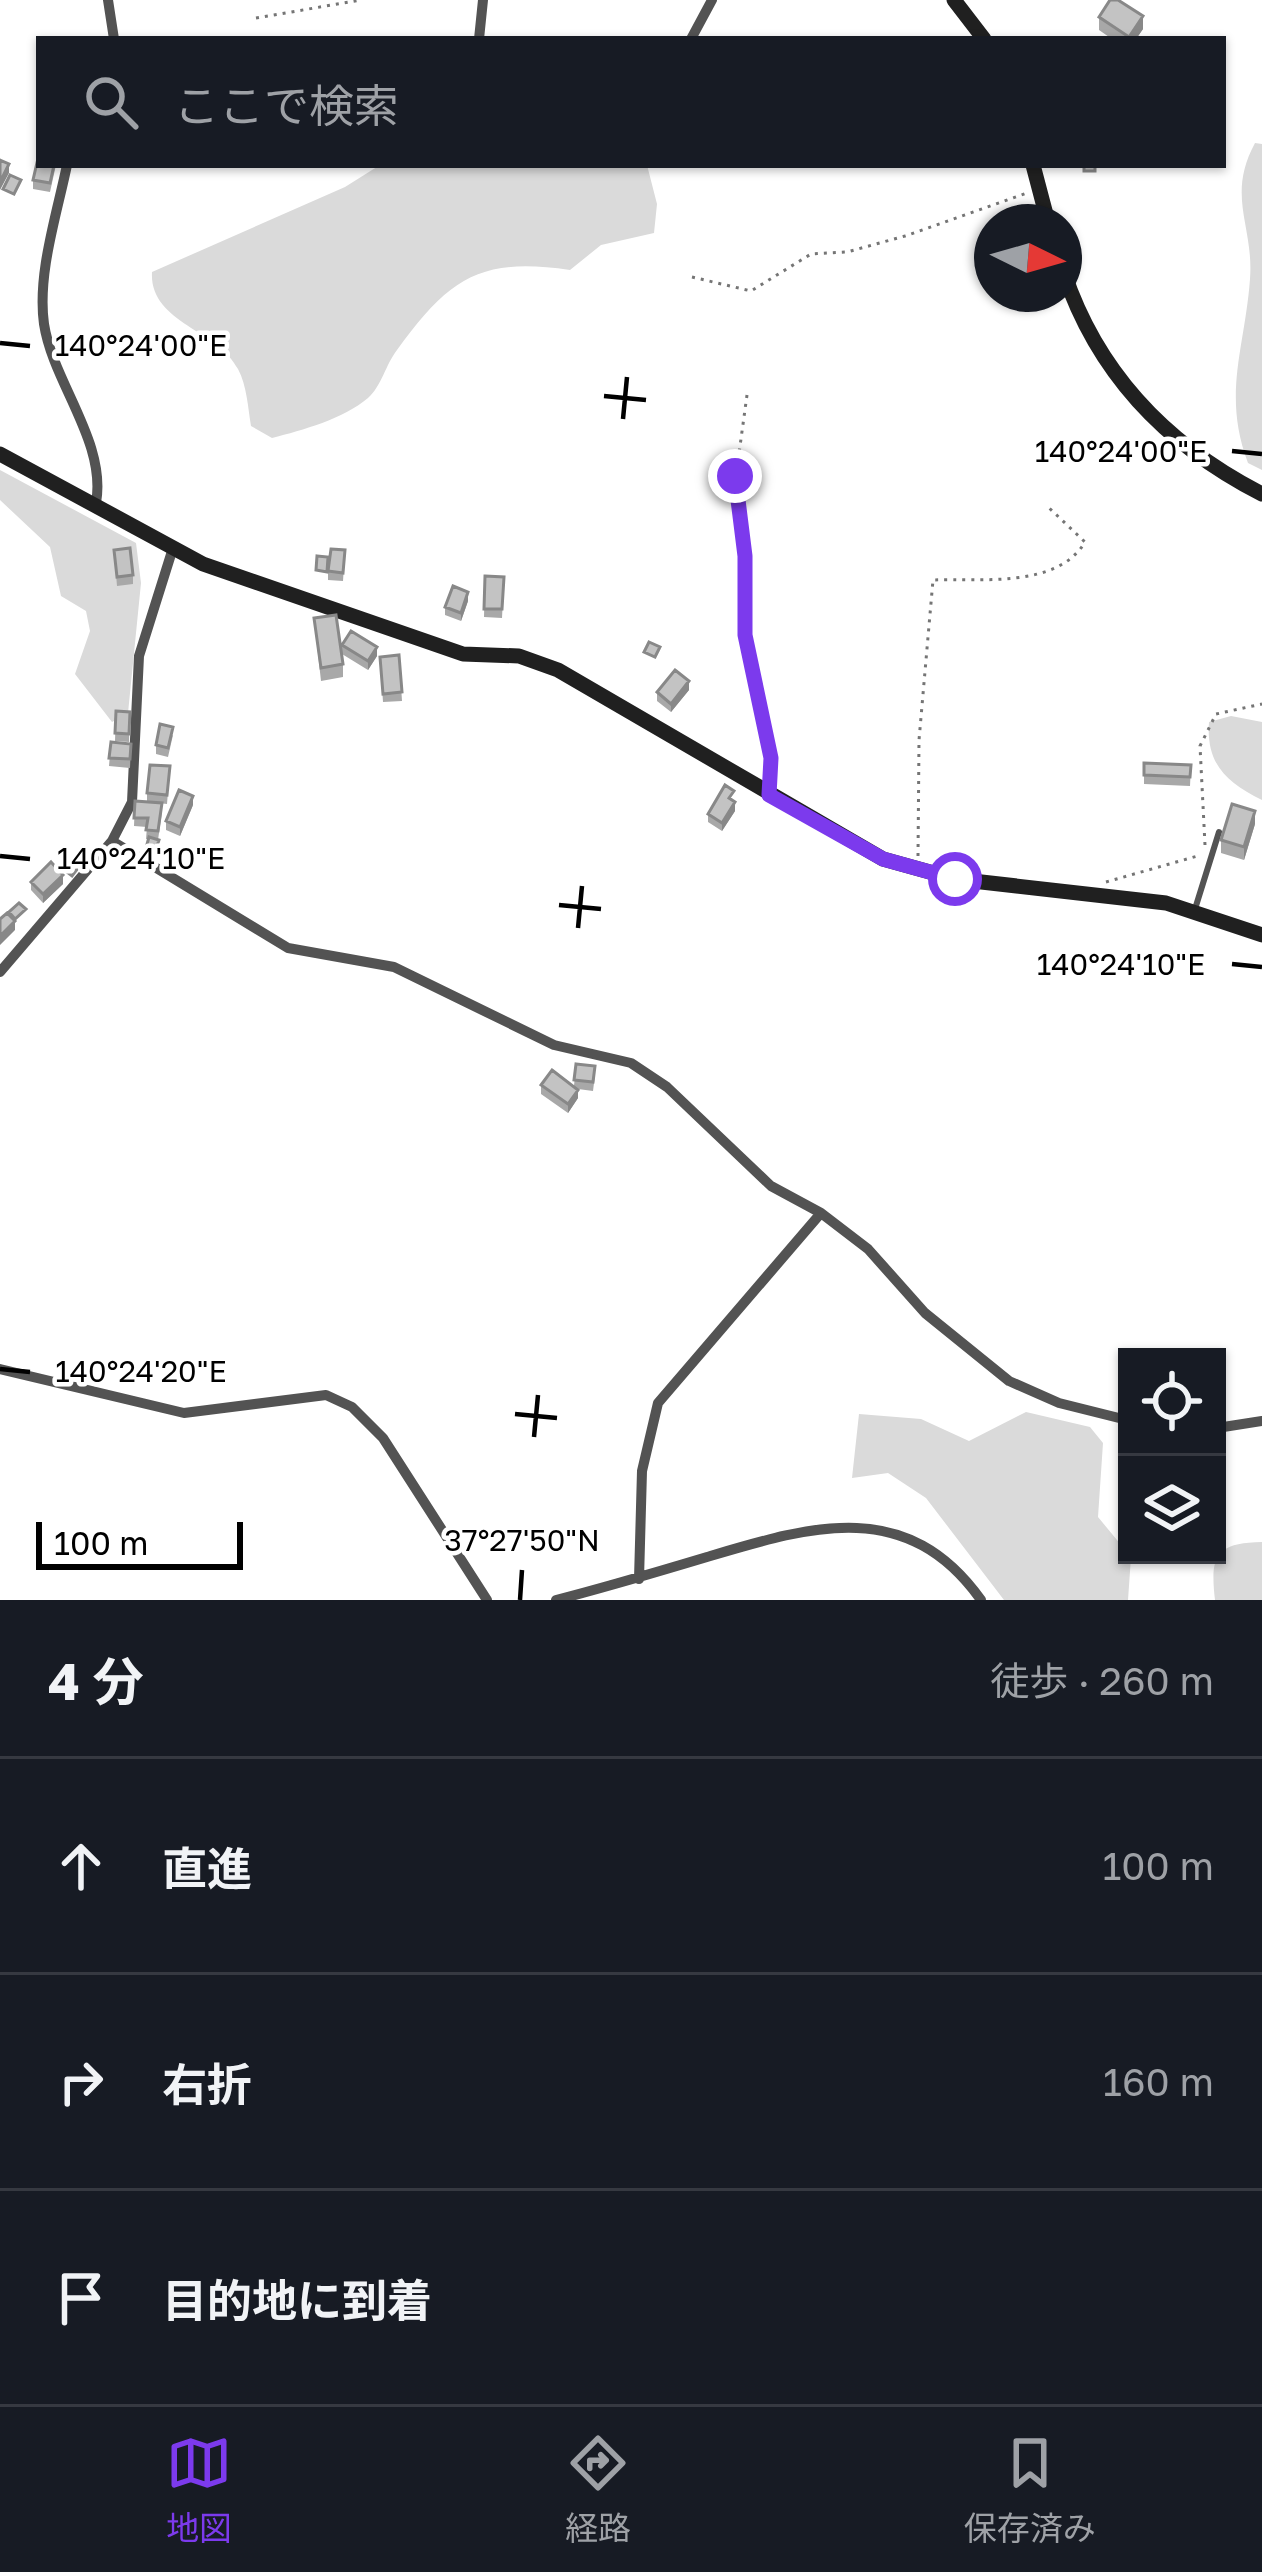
<!DOCTYPE html>
<html lang="ja">
<head>
<meta charset="utf-8">
<style>
	body { margin:0; font-family:"Golos Text","Noto Sans JP",sans-serif; background:#242831; color:#f1f3f6 }
	.controls { position:absolute; right:36px; bottom:36px; display:grid; overflow:hidden; border-radius:0px; box-shadow:0 3px 9px #0004 }
	.controls button { width:108px; height:108px; display:grid; place-items:center; padding:0; border:0; border-bottom:3px solid #363941; background:#171b24; color:#f1f3f6; font:60px sans-serif }
	.compass { position:absolute; left:974px; top:204px; width:108px; height:108px; border-radius:50%; background:#171b24; box-shadow:0 3px 9px #0004; rotate:95deg }
	.scale { position:absolute; left:36px; bottom:30px; width:207px; box-sizing:border-box; padding-left:12px; border:6px solid #000; border-top:0; font-size:33px; line-height:42px; white-space:nowrap; color:#000; -webkit-text-stroke:9px #fff; paint-order:stroke }
	.stop { position:absolute; width:36px; height:36px; margin:-27px; border:9px solid #7c3aed; border-radius:50%; background:#fff }
	.stop.end { background:#7c3aed; border-color:#fff; box-shadow:0 3px 12px #0008 }
	.list { margin:0; padding:0; list-style:none }
	h2 { display:flex; justify-content:space-between; align-items:center; height:156px; margin:0; padding:0 48px; font-size:51px }
	h2 small { font-size:39px; font-weight:400; color:#9ea1a6 }
	.list li { display:grid; grid-template-columns:78px 1fr auto; gap:36px; align-items:center; box-sizing:border-box; height:216px; padding:0 48px; border-top:3px solid #363941 }
	.list b { display:block; font-size:45px; white-space:nowrap }
	.list em { font-size:39px; font-style:normal; color:#9ea1a6 }
	.icon { flex:none; width:66px; height:66px; fill:none; stroke:currentColor; stroke-width:2; stroke-linecap:round; stroke-linejoin:round }
	.map { position:relative; flex:none; width:1262px; height:1600px; overflow:hidden }
	.search { position:absolute; background:#171b24; box-shadow:0 3px 9px #0004; left:36px; right:36px; top:36px; height:132px; display:flex; align-items:center; gap:30px; box-sizing:border-box; padding:0 42px; border-radius:0px; color:#9ea1a6; font-size:45px }
	.sheet { height:804px; background:#171b24 }
	nav { display:flex; justify-content:space-around; align-items:center; box-sizing:border-box; height:168px; border-top:3px solid #363941; background:#171b24; font-size:33px; color:#9ea1a6 }
	nav a { display:grid; justify-items:center; gap:6px }
	nav .on { color:#7c3aed }
	.map>svg:first-child { display:block }
</style>
</head>
<body>
<div class="map">
<svg width="1262" height="1600" viewBox="0 0 1262 1600">
	<rect width="100%" height="100%" fill="#fff"/>
	<path fill="#dadada" d="M 1255,143 L 1262,144 L 1262,470 L 1248,463 C 1222,394 1245,348 1250,279 C 1254,225 1226,197 1255,143 Z
		M 380,165 L 647,165 L 657,204 L 654,233 L 601,245 L 570,270 C 481,257 450,277 397,350 C 386,364 381,387 368,398 C 343,419 303,430 272,438 L 251,426 C 248,408 247,386 238,369 C 218,330 149,322 152,272 L 345,187 Z
		M 0,470 L 136,543 L 141,583 L 128,713 L 112,722 L 75,674 L 90,631 L 86,611 L 61,596 L 50,547 L 0,500 Z
		M 1231,716 L 1262,722 L 1262,800 C 1226,782 1206,764 1209,722 Z
		M 1026,1412 L 1090,1427 L 1103,1443 L 1098,1517 L 1131,1557 L 1128,1600 L 1004,1600 L 926,1498 L 888,1473 L 852,1478 L 859,1414 L 921,1419 L 969,1441 Z
		M 1262,1542 L 1262,1600 L 1215,1600 C 1210,1556 1215,1543 1262,1542 Z"/>
	<g fill="none" stroke-linecap="round" stroke-linejoin="round">
		<path stroke="#757575" stroke-width="3" stroke-dasharray="3 6" stroke-linecap="butt" d="M 256,18 L 361,0
			M 692,277 L 751,291 L 811,254 L 847,252 L 905,236 L 1027,193
			M 747,395 L 734,490 L 743,531 L 751,681 L 772,775
			M 1205,845 L 1200,746 L 1216,714 L 1262,704
			M 918,856 L 919,740 L 933,580 C 980,578 1057,589 1085,542 L 1046,505
			M 1106,882 L 1201,855"/>
		<path stroke="#535353" stroke-width="6" d="M 1195,909 L 1219,832"/>
		<path stroke="#535353" stroke-width="10" d="M 108,0 L 114,39
			M 479,39 L 483,0
			M 691,39 L 712,0
			M 67,165 C 57,214 37,274 44,324 C 53,383 107,442 96,503
			M 112,841 L 288,948 L 394,967 L 554,1045 L 631,1063 L 667,1087 L 771,1186 L 821,1213 L 868,1249 L 925,1313 L 1009,1381 L 1059,1403 L 1127,1420
			M 0,972 L 112,841 L 132,802 L 139,656 L 173,548
			M 0,1369 L 184,1413 L 326,1395 L 352,1407 L 383,1438 L 487,1600
			M 1217,1428 L 1262,1421
			M 639,1579 L 642,1471 L 658,1403 L 821,1213
			M 556,1600 C 607,1587 657,1572 707,1557 C 811,1526 907,1496 981,1600"/>
		<path stroke="#202020" stroke-width="15" d="M 954,0 L 984,39
			M 1033,165 L 1048,222
			M 1064,273 C 1098,374 1168,446 1262,494
			M 0,454 L 203,564 L 463,654 L 519,656 L 558,670 L 883,859 L 955,879 L 1166,903 L 1262,935"/>
	</g>
	<path fill="#a8a8a8" d="M 1099,17 L 1143,29 L 1136,39 L 1112,39 L 1099,30 Z
		M 56,165 L 50,192 L 33,189 L 33,180 Z
		M 114,550 L 133,575 L 133,584 L 117,586 Z
		M 345,550 L 343,581 L 328,580 L 328,571 Z
		M 485,576 L 504,577 L 502,618 L 484,617 Z
		M 468,601 L 461,621 L 445,615 L 445,607 Z
		M 314,618 L 343,664 L 343,677 L 321,681 Z
		M 342,645 L 377,656 L 368,670 L 342,654 Z
		M 399,655 L 402,701 L 383,702 L 380,657 Z
		M 689,690 L 671,712 L 657,701 L 657,692 Z
		M 116,711 L 130,712 L 129,742 L 115,741 Z
		M 173,735 L 168,757 L 156,754 L 156,745 Z
		M 111,742 L 131,744 L 130,768 L 109,766 Z
		M 1144,763 L 1191,765 L 1190,786 L 1144,784 Z
		M 170,766 L 167,804 L 158,803 L 162,812 L 158,840 L 159,844 L 155,856 L 146,852 L 148,839 L 146,839 L 147,827 L 134,826 L 135,801 L 147,802 L 147,793 Z
		M 734,800 L 735,811 L 722,831 L 708,822 L 708,814 Z
		M 193,805 L 180,836 L 166,830 L 166,821 Z
		M 1255,824 L 1244,860 L 1221,853 L 1221,840 Z
		M 31,882 L 63,884 L 43,903 L 31,890 Z
		M 576,1064 L 595,1075 L 593,1091 L 578,1089 L 578,1098 L 568,1113 L 541,1094 L 541,1085 L 574,1086 Z"/>
	<path fill="#888" d="M 1143,16 L 1143,29 L 1136,39 L 1129,39 Z
		M 9,164 L 9,173 L 0,190 L 0,182 Z
		M 468,592 L 468,601 L 461,621 L 461,613 Z
		M 377,647 L 377,656 L 368,670 L 368,661 Z
		M 689,681 L 689,690 L 671,712 L 671,704 Z
		M 193,796 L 193,805 L 180,836 L 180,827 Z
		M 735,802 L 735,811 L 722,831 L 722,823 Z
		M 1255,811 L 1255,824 L 1244,860 L 1244,847 Z
		M 63,875 L 63,884 L 43,903 L 43,894 Z
		M 15,921 L 15,930 L 0,945 L 0,936 Z
		M 578,1090 L 578,1098 L 568,1113 L 568,1104 Z"/>
	<path fill="#c3c3c3" stroke="#888" stroke-width="3" d="M 1110,0 L 1118,0 L 1143,16 L 1129,37 L 1099,17 Z
		M 39,154 L 39,165 L 54,165 L 50,183 L 33,180 Z
		M 0,160 L 9,164 L 0,182 Z
		M 1084,165 L 1095,165 L 1095,171 L 1084,171 Z
		M 10,175 L 21,180 L 14,194 L 3,189 Z
		M 130,548 L 133,575 L 117,577 L 114,550 Z
		M 331,549 L 345,550 L 343,573 L 328,571 Z
		M 317,556 L 328,557 L 327,572 L 316,570 Z
		M 485,576 L 504,577 L 502,609 L 484,609 Z
		M 453,586 L 468,592 L 461,613 L 445,607 Z
		M 336,615 L 343,664 L 321,668 L 314,618 Z
		M 351,631 L 377,647 L 368,661 L 342,645 Z
		M 649,642 L 660,647 L 655,657 L 644,652 Z
		M 399,655 L 402,692 L 383,694 L 380,657 Z
		M 675,670 L 689,681 L 671,704 L 657,692 Z
		M 116,711 L 130,712 L 129,734 L 115,733 Z
		M 160,724 L 173,727 L 168,748 L 156,745 Z
		M 111,742 L 131,744 L 130,759 L 109,758 Z
		M 1144,763 L 1191,765 L 1190,777 L 1144,775 Z
		M 150,765 L 170,766 L 167,795 L 147,793 Z
		M 725,785 L 734,791 L 729,798 L 735,802 L 722,823 L 708,814 Z
		M 179,790 L 193,796 L 180,827 L 166,821 Z
		M 135,801 L 162,803 L 158,831 L 146,830 L 148,818 L 134,818 Z
		M 1232,804 L 1255,811 L 1244,847 L 1221,840 Z
		M 149,837 L 159,840 L 155,852 L 146,848 Z
		M 64,858 L 78,868 L 72,876 L 59,866 Z
		M 51,862 L 63,875 L 43,894 L 31,882 Z
		M 19,903 L 26,909 L 15,919 L 9,912 Z
		M 7,913 L 15,921 L 0,936 L 0,919 Z
		M 576,1064 L 595,1066 L 593,1082 L 574,1080 Z
		M 552,1070 L 578,1090 L 568,1104 L 541,1085 Z"/>
	<g fill="none" stroke-linecap="round" stroke-linejoin="round">
		<path stroke="#7c3aed" stroke-width="15" d="M 735,476 L 745,556 L 745,635 L 771,758 L 769,795 L 883,859 L 955,879"/>
	</g>
	<path fill="none" stroke="#000" stroke-width="4.5" d="M 0,343 L 30,346M 604,396 L 646,400M 623,419 L 627,377M 1232,451 L 1262,454M 0,856 L 30,859M 559,905 L 601,909M 578,928 L 582,886M 1232,964 L 1262,967M 0,1369 L 30,1372M 515,1414 L 557,1418M 534,1437 L 538,1395M 520,1600 L 522,1570"/>
	<g font-size="30" text-anchor="middle" fill="#000" stroke="#fff" stroke-width="9" stroke-linejoin="round" paint-order="stroke">
		<text x="141" y="356">140°24'00"E</text>
		<text x="1121" y="462">140°24'00"E</text>
		<text x="141" y="869">140°24'10"E</text>
		<text x="1121" y="975">140°24'10"E</text>
		<text x="141" y="1382">140°24'20"E</text>
		<text x="522" y="1551">37°27'50"N</text>
	</g>
</svg>
<div class="controls">
<button><svg class="icon" aria-label="locate" viewBox="0 0 24 24"><circle cx="12" cy="12" r="6"/><path d="M12 2v4M12 18v4M2 12h4M18 12h4"/></svg></button>
<button><svg class="icon" aria-label="layers" viewBox="0 0 24 24"><path d="M12 4l9 5-9 5-9-5zM3 14l9 5 9-5"/></svg></button>
</div>
<svg class="compass" viewBox="-18 -18 36 36"><path d="M0-13l5 13h-10z" fill="#e53935"/><path d="M0 13l5-13h-10z" fill="#9ea1a6"/></svg>
<div class="scale">100 m</div>
<div class="stop" style="left:955px;top:879px"></div>
<div class="stop end" style="left:735px;top:476px"></div>
<div class="search"><svg class="icon" aria-label="search" viewBox="0 0 24 24"><circle cx="10" cy="10" r="6"/><path d="M15 15l6 6"/></svg>ここで検索</div>
</div>
<section class="sheet">
<h2>4 分<small>徒歩 · 260 m</small></h2>
<ul class="list">
<li><svg class="icon" aria-label="ahead" viewBox="0 0 24 24"><path d="M12 20V5M6 11l6-6 6 6"/></svg><div><b>直進</b></div><em>100 m</em></li>
<li><svg class="icon" aria-label="right" viewBox="0 0 24 24"><path d="M7 20v-9h11M14 6l5 5-5 5"/></svg><div><b>右折</b></div><em>160 m</em></li>
<li><svg class="icon" aria-label="arrive" viewBox="0 0 24 24"><path d="M6 21V4h12l-3 4 3 4H6"/></svg><div><b>目的地に到着</b></div></li>
</ul>
</section>
<nav>
<a class="on"><svg class="icon" aria-label="map" viewBox="0 0 24 24"><path d="M3 6l6-2 6 2 6-2v14l-6 2-6-2-6 2zM9 4v14M15 6v14"/></svg>地図</a>
<a><svg class="icon" aria-label="directions" viewBox="0 0 24 24"><path d="M12 3l9 9-9 9-9-9zM9 14v-3h6M13 9l2 2-2 2"/></svg>経路</a>
<a><svg class="icon" aria-label="saved" viewBox="0 0 24 24"><path d="M7 4h10v16l-5-4-5 4z"/></svg>保存済み</a>
</nav>
</body>
</html>
